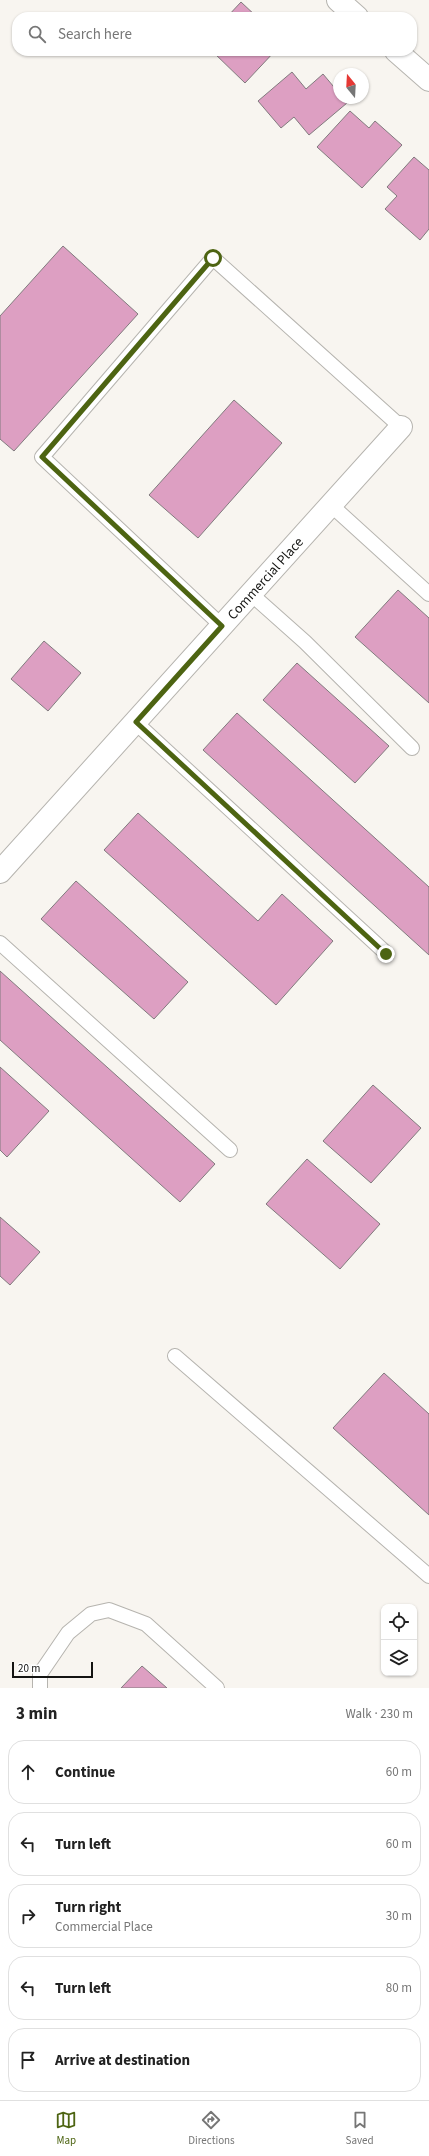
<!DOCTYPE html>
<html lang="en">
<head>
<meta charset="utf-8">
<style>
	body { margin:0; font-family:"Source Sans 3",sans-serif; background:#f2f2f2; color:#222 }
	.controls { position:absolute; right:12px; bottom:12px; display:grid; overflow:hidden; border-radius:8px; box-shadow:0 1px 3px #0004 }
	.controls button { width:36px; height:36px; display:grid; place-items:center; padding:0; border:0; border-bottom:1px solid #e0e0e0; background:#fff; color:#222; font:20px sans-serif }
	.compass { position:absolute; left:333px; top:68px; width:36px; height:36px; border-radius:50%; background:#fff; box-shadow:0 1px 3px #0004; rotate:342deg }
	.scale { position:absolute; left:12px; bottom:10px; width:81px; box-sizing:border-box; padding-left:4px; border:2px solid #141412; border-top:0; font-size:11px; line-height:14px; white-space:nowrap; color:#141412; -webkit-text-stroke:3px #fff; paint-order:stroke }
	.stop { position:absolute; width:12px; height:12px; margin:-9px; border:3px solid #4d6412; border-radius:50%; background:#fff }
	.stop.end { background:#4d6412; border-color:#fff; box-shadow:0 1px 4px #0008 }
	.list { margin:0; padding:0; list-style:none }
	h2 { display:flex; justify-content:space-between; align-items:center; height:52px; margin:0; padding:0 16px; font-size:17px }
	h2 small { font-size:13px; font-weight:400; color:#767676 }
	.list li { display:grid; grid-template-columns:26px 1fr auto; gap:12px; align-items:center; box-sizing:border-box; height:64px; margin:0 8px 8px; padding:0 8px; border:1px solid #e0e0e0; border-radius:16px }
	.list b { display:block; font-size:15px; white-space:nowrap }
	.list p { margin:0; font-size:13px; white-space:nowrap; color:#767676 }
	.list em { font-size:13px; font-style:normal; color:#767676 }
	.icon { flex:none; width:22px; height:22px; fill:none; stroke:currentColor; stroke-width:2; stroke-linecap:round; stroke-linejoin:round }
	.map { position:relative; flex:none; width:429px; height:1688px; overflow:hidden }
	.search { position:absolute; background:#fff; box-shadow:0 1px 3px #0004; left:12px; right:12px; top:12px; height:44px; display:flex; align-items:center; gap:10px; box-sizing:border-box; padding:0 14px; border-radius:16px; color:#767676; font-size:15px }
	.sheet { height:412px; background:#fff }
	nav { display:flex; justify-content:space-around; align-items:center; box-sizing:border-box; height:56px; border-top:1px solid #e0e0e0; background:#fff; font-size:11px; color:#767676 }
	nav a { display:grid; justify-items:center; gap:2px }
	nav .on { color:#4d6412 }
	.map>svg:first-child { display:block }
</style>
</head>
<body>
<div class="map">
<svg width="429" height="1688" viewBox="0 0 429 1688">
	<rect width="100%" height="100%" fill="#f8f5f0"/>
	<path fill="#dd9fc2" stroke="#817b7e" d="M 241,2 L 257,17 L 227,17 Z
		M 212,51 L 275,51 L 245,83 Z
		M 292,72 L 306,89 L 323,74 L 339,93 L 339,98 L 343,98 L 347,103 L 309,135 L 294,117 L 281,128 L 258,101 Z
		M 350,111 L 369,128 L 375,121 L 402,145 L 362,188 L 317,147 Z
		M 414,157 L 429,170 L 429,229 L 420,240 L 385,209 L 397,196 L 387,187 Z
		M 63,246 L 138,314 L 14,451 L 0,439 L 0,316 Z
		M 234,400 L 282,443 L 198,538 L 149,495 Z
		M 398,590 L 429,618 L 429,703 L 355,637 Z
		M 44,641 L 81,673 L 48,711 L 11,679 Z
		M 297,663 L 389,746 L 355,783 L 263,700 Z
		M 237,713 L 429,887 L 429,955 L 203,750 Z
		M 138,813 L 258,921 L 282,894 L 333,941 L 276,1005 L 104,850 Z
		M 76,881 L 188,982 L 154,1019 L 41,919 Z
		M 0,971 L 215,1164 L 180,1202 L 0,1040 Z
		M 0,1067 L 49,1111 L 7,1157 L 0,1150 Z
		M 373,1085 L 421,1128 L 371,1183 L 323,1141 Z
		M 307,1159 L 380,1224 L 340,1269 L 266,1204 Z
		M 0,1217 L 40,1252 L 10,1285 L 0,1276 Z
		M 384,1373 L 429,1414 L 429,1515 L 333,1428 Z
		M 142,1666 L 167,1688 L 121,1688 Z"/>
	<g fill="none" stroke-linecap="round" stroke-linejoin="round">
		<g stroke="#b6b4af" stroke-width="16">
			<path id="service" d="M 331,505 L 429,594
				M 251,594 L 305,642 L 412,748
				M 222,626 L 42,457 L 213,258 L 401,427
				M 135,722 L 387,954
				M 0,943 L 230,1150
				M 175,1356 L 429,1576
				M 40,1688 L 40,1674 L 68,1633 L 91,1614 L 109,1610 L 146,1624 L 217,1688"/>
		</g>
		<g stroke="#b6b4af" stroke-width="24">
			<path id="minor" d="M 338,0 L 357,17
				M 396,51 L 429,80
				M 0,872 L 401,427"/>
		</g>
		<use href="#service" stroke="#fff" stroke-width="14"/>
		<use href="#minor" stroke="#fff" stroke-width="22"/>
	</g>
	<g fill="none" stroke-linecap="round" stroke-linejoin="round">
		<path stroke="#4d6412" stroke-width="5" d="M 213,258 L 42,457 L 222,626 L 136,722 L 386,954"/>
	</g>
	<g text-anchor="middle" stroke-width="3" stroke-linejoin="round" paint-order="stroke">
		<g font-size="14" fill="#141412" stroke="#fff">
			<text transform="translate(265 578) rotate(-48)" y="5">Commercial Place</text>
		</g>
	</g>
</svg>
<div class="controls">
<button><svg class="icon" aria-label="locate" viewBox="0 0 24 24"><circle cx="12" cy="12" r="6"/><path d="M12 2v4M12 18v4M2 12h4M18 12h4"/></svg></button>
<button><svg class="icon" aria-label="layers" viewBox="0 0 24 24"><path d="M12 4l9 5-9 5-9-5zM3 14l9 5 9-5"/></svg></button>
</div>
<svg class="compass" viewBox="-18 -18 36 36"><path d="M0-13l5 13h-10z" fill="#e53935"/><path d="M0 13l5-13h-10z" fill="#767676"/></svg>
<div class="scale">20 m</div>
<div class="stop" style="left:213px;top:258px"></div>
<div class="stop end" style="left:386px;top:954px"></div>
<div class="search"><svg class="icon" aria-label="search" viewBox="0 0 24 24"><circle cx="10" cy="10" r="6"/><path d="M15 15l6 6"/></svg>Search here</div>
</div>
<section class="sheet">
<h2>3 min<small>Walk · 230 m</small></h2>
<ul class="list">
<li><svg class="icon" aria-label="ahead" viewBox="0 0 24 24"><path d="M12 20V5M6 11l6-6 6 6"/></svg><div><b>Continue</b></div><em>60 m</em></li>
<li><svg class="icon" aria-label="left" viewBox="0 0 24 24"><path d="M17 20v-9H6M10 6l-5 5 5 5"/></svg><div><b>Turn left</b></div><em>60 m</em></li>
<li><svg class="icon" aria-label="right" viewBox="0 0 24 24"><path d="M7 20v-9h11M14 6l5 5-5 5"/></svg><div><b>Turn right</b><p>Commercial Place</p></div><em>30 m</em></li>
<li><svg class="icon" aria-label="left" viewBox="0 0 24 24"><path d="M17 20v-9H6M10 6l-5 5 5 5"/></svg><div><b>Turn left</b></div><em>80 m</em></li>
<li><svg class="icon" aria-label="arrive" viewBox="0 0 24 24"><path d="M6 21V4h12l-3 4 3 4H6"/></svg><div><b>Arrive at destination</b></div></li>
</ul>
</section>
<nav>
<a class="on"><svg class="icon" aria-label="map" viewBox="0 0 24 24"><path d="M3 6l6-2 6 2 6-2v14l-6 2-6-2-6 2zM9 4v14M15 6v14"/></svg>Map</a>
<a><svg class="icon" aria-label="directions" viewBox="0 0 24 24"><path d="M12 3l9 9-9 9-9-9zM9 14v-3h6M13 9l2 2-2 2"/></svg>Directions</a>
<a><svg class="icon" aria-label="saved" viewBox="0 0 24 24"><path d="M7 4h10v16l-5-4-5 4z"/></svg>Saved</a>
</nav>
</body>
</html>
